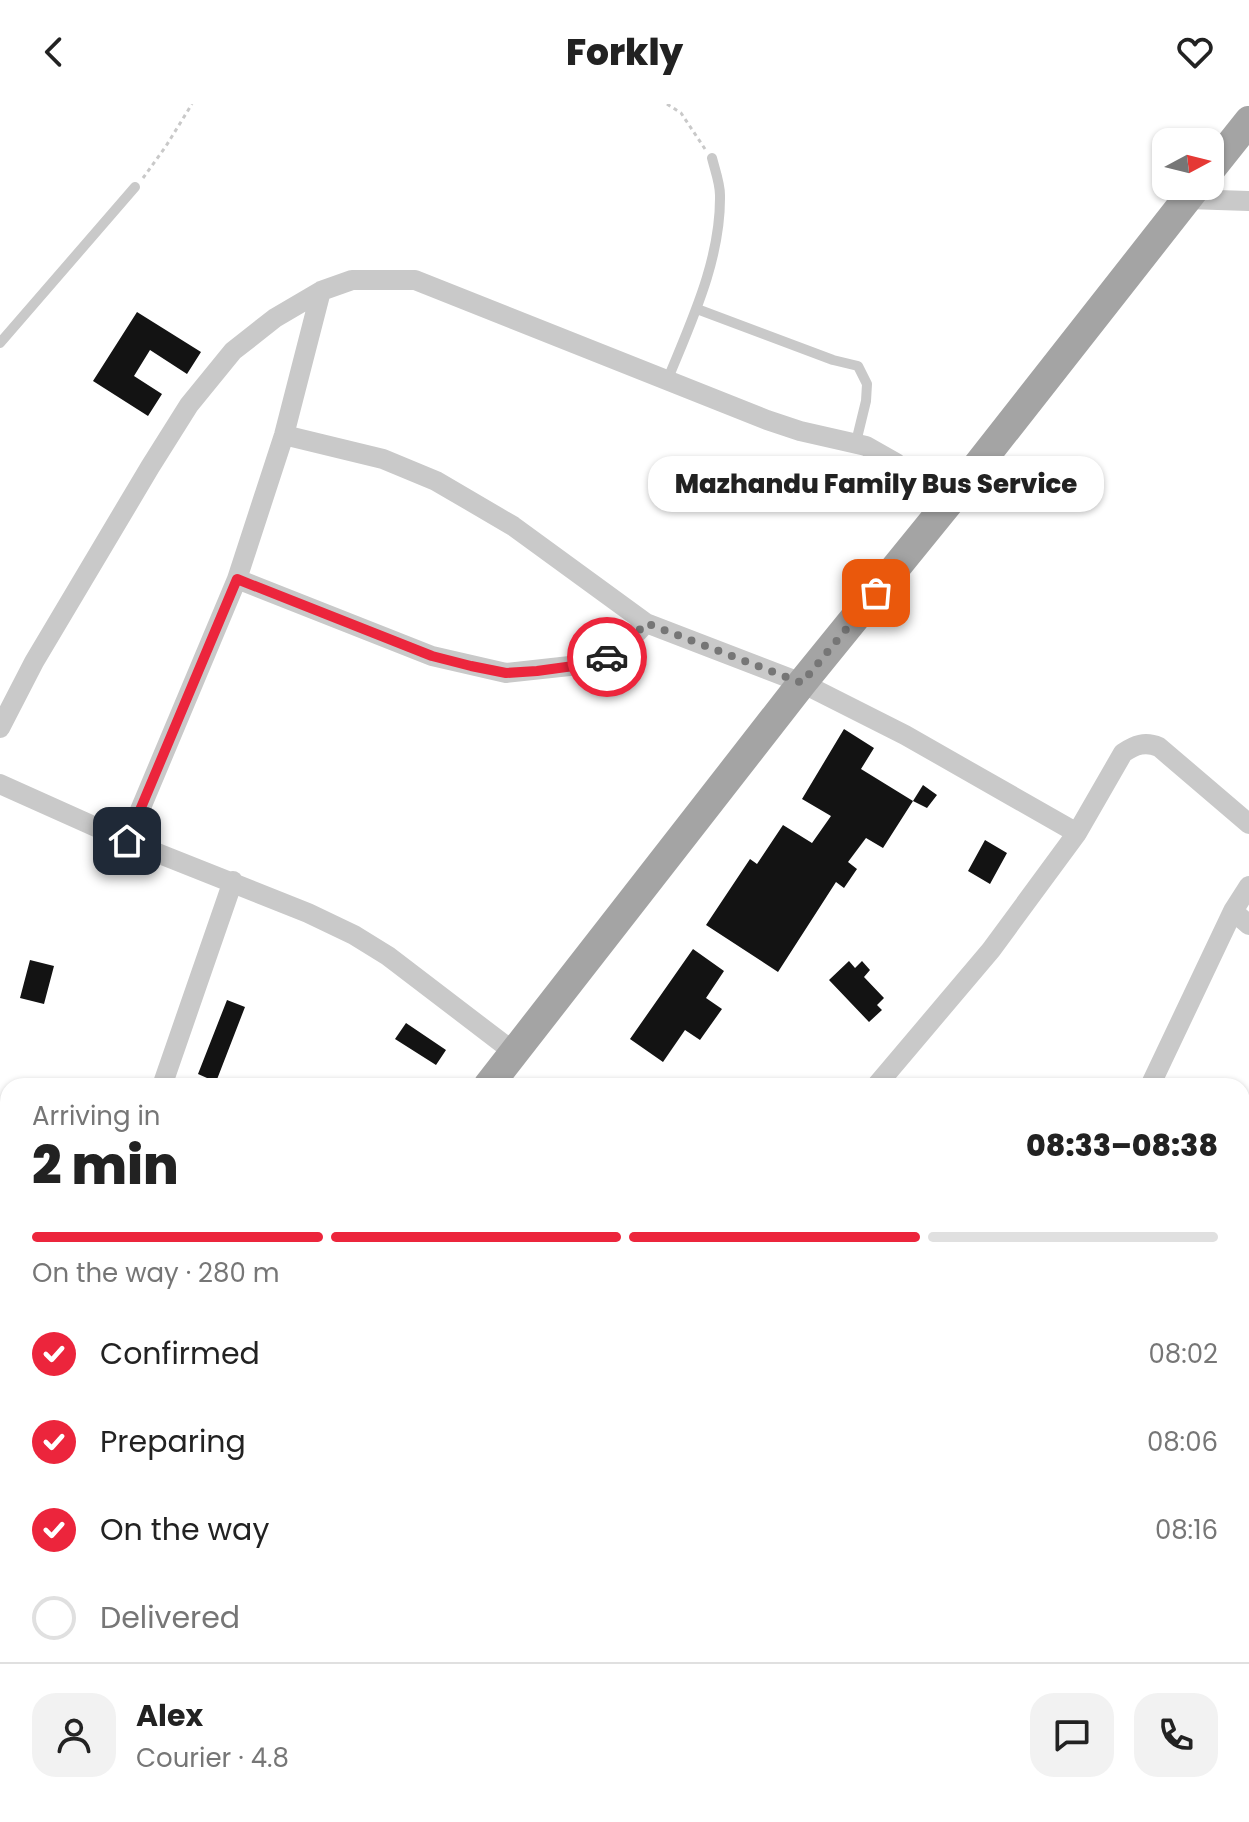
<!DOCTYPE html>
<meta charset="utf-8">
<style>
:root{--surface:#fff;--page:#f2f2f2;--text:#222;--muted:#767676;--line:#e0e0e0;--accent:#ec253c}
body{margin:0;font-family:Poppins,sans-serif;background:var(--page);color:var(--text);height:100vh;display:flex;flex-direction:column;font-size:30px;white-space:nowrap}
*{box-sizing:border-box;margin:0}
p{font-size:26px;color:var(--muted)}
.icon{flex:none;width:44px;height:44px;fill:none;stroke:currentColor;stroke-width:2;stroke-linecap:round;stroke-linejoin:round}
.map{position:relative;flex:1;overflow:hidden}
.panel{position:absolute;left:0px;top:974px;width:1250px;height:744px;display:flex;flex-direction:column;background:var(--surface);border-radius:24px 24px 0 0;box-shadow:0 2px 6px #0004}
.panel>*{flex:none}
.needle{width:52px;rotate:83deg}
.controls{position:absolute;left:1152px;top:24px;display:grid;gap:16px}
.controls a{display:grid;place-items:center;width:72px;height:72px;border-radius:16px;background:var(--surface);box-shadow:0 2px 6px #0004;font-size:40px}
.pin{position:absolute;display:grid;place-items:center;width:68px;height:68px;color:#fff;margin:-34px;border-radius:16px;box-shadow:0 4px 12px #0006}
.courier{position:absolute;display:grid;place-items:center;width:80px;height:80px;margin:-40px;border:6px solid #ec253c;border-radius:50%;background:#fff;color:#222;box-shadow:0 2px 10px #0007}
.bubble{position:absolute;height:56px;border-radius:24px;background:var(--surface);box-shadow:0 2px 6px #0004;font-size:26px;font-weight:800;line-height:56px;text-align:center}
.head em{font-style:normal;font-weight:800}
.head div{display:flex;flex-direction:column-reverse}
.head{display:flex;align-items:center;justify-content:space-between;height:136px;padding:0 32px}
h1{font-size:52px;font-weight:800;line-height:60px}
.bar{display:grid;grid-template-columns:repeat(4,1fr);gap:12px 8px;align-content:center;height:96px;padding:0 32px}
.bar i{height:10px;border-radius:6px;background:var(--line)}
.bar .active{background:var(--accent)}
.bar p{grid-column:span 4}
.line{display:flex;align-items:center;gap:20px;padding:0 32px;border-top:2px solid var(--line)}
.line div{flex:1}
.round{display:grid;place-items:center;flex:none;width:84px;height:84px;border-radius:24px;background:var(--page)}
ol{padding:0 32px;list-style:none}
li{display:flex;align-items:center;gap:24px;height:88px}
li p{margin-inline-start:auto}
li .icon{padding:8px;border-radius:50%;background:var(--accent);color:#fff;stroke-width:4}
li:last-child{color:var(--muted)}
li i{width:44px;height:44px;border:4px solid var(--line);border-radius:50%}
header{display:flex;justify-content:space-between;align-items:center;height:104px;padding:0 32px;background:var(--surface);font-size:36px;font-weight:800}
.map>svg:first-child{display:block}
</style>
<header><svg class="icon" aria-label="back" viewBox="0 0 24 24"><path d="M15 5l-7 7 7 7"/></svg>Forkly<svg class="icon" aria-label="heart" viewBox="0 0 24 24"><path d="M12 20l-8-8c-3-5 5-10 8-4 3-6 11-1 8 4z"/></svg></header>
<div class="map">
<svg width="1249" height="1718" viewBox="0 0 1249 1718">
<rect width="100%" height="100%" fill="#fff"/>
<path fill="#131313" d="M137,208l64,40 -14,22 -37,-24 -16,26 28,18 -14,22 -55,-35z
M844,625l30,19 -13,21 52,32 -30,47 -17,-10 -18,24 9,7 -13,19 -8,-6 -58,90 -72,-47 44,-66 7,5 26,-39 29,18 19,-27 -29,-17z
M923,681l14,10 -10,13 -14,-7z
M985,736l22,13 -17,31 -22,-13z
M693,845l31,22 -18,27 16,11 -22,31 -15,-10 -22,32 -33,-23z
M30,856l24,6 -10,38 -24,-6z
M849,857l6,7 7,-7 8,9 -6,7 20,21 -7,7 5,5 -13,12 -40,-42z
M227,896l18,7 -29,75 -18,-8z
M406,919l40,27 -10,15 -41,-26z"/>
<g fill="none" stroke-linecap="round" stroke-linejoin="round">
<path stroke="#c9c9c9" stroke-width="3" stroke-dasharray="4 4" stroke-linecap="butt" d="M667,0l14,9 24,36
M143,74l23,-32 26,-42
M204,1718l1,-8"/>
<path stroke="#c9c9c9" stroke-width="10" d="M697,205l136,51 25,6 9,18 -1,17 -10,41
M0,239l135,-156
M667,277c24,-59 54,-121 53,-186 0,-12 -5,-25 -8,-37"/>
<path stroke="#c9c9c9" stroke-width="20" d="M1187,95l62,2
M284,331l99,24 53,22 77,45 133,97 156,60 103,52 172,98 46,-80c12,-8 22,-12 36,-6l90,77
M237,475l195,77 74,17 82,-9 36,-18 22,-23
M0,624l34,-66 116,-195 39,-62 44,-54 42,-33 46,-27 31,-11h63l352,140 33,11 66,15 30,17 53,39
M0,680l127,57 181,72 46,22 34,21 127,97
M127,737l110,-262 47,-144 37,-144
M1249,782l-16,25 16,14
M162,982l71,-205
M876,982l115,-136 86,-117
M1150,982l83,-175
M0,1034l8,3
M0,1215l8,1
M1242,1291l7,-6
M0,1408l8,-21
M1242,1571l7,3
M1242,1600l7,-10
M350,1710l1,8
M413,1710l9,8
M535,1710l9,8
M1110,1710l10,8
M808,1718l5,-8
M1156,1718l6,-8"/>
<path stroke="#a4a4a4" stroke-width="30" d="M1210,66l39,-49
M488,982l314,-403 147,-181 248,-316
M0,1591l8,-10"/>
</g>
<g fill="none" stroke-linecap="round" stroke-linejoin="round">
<path stroke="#767676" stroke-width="8" stroke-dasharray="0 14.4" d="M607,553l17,-11 22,-23 156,60 74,-90"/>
<path stroke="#ec253c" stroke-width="10" d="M127,737l110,-262 195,77 39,10 35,7 31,-2 51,-7 19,-7"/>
</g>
</svg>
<div class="controls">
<a><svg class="needle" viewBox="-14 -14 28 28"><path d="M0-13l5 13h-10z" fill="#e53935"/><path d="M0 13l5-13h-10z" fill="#767676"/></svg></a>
</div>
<div class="pin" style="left:876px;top:489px;background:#ea580c"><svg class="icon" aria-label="bag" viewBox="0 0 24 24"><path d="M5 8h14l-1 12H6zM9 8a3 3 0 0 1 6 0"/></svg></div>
<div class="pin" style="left:127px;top:737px;background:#1f2937"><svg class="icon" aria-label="home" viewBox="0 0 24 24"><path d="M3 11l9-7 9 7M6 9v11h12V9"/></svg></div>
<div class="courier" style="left:607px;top:553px"><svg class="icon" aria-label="car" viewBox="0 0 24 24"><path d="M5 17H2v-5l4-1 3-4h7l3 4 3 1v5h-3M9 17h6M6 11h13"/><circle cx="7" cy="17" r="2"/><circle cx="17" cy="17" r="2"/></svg></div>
<div class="bubble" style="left:648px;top:352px;width:456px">Mazhandu Family Bus Service</div>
<section class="panel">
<div class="head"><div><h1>2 min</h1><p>Arriving in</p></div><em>08:33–08:38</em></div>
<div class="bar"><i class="active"></i><i class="active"></i><i class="active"></i><i></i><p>On the way · 280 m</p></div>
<ol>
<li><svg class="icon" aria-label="check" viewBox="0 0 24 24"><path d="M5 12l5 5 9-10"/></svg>Confirmed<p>08:02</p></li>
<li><svg class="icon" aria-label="check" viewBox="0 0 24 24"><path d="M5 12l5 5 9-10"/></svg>Preparing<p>08:06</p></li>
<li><svg class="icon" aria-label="check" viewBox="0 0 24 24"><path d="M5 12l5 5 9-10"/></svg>On the way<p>08:16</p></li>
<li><i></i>Delivered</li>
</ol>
<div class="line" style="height:144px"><a class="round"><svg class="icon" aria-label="person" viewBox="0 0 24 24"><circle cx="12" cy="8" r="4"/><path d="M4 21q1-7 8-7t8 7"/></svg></a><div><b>Alex</b><p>Courier · 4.8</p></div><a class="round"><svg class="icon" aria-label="chat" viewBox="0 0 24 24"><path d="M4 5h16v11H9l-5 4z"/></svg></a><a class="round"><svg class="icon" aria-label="phone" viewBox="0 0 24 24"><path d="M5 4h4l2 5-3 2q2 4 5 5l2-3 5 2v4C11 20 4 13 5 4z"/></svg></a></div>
</section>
</div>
